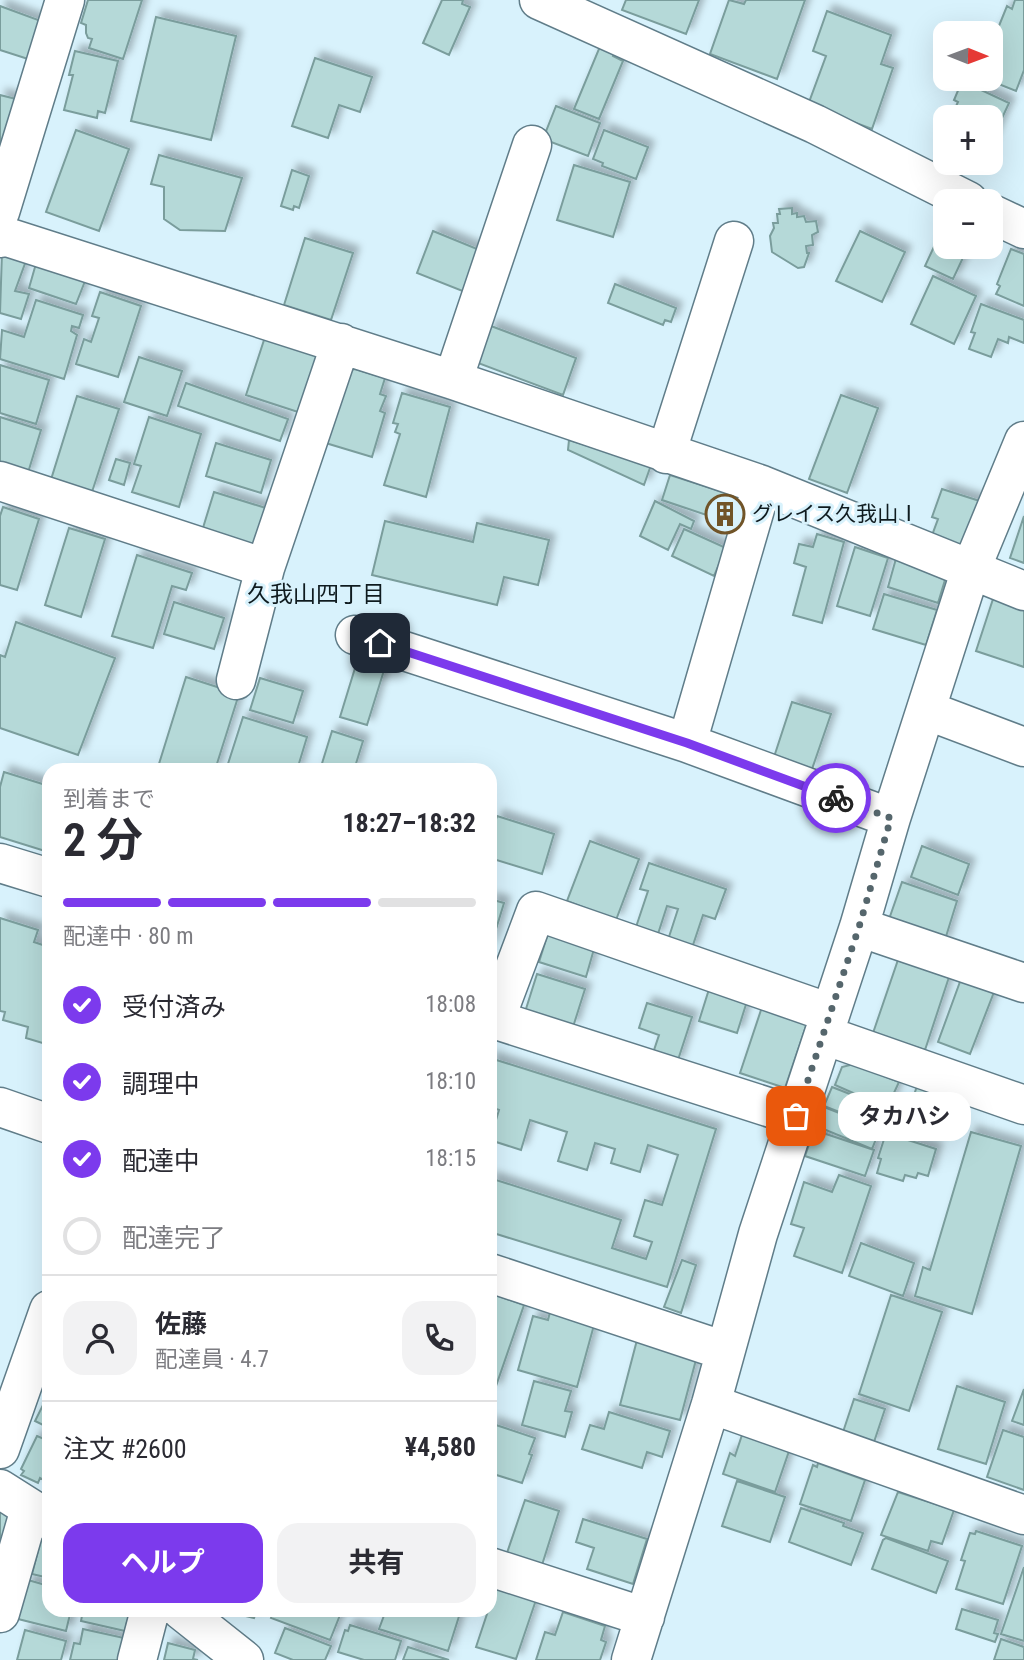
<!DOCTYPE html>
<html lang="ja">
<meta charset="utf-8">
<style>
:root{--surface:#fff;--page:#f2f2f3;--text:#2b2b33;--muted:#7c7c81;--line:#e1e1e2;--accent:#7c3aed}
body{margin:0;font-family:"Roboto Condensed","Noto Sans JP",sans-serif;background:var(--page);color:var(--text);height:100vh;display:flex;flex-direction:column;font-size:26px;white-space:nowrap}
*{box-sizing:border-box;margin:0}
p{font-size:23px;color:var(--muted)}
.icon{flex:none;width:38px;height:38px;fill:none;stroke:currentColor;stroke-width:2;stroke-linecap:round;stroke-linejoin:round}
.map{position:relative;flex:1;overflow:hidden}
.side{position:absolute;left:42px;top:763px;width:455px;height:854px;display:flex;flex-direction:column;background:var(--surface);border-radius:21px;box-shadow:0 7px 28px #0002}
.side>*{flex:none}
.needle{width:46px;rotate:91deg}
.buttons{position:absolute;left:933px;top:21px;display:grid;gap:14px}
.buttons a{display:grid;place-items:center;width:70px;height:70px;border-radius:14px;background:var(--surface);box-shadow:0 7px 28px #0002;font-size:35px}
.pin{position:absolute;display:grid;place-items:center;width:60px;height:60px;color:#fff;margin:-30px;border-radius:14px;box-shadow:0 4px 10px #0006}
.courier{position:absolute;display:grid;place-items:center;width:70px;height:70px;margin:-35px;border:5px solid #7c3aed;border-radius:50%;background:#fff;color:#222;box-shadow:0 2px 9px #0007}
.bubble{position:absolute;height:49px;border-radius:21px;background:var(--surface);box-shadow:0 7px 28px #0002;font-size:23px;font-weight:700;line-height:49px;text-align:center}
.head em{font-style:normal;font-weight:700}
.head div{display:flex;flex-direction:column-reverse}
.head{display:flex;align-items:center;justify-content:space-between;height:119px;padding:0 21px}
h1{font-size:46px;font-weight:700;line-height:52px}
.bar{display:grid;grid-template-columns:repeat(4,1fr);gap:10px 7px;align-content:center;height:84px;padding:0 21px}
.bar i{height:9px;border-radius:5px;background:var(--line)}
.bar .on{background:var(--accent)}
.bar p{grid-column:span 4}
.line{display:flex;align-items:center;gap:18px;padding:0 21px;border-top:2px solid var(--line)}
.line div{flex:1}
.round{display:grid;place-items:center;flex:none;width:74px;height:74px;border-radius:21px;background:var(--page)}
ol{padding:0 21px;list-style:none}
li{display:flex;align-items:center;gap:21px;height:77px}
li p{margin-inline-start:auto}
li .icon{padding:7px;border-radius:50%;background:var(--accent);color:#fff;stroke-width:4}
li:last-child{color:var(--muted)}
li i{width:38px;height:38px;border:4px solid var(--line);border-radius:50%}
.primary-button{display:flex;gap:14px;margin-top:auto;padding:14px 21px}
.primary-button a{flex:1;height:80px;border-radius:21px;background:var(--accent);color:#fff;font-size:28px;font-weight:700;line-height:80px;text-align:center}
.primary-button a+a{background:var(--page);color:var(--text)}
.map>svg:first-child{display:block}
</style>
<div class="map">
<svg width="1024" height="1660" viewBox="0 0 1024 1660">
<defs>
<filter id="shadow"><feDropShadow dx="6" dy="-6" stdDeviation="3.5" flood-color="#0004"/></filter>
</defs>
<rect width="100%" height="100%" fill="#d8f2fc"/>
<path fill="#b5d9d8" stroke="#7a9d9c" stroke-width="2" filter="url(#shadow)" d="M88,0h54l-19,59 -34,-11 3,-9 -4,-1 -2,-5v-8l-5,-2z
M442,0h21l-1,4 8,3 -21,48 -26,-12z
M626,0h73l-13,34 -64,-24z
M729,0l15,4 2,-4h59l-28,79 -67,-25z
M1015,0h9v70l-8,21 -30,-12h4v-31l17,-42 5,3z
M0,6l41,15 -13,38 -28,-9z
M827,11l64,24 -10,29 12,4 -21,61 -64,-24 18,-49 -13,-5z
M156,17l80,19 -25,104 -80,-19z
M601,44l14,6 -2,6 10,5 -24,58 -25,-10z
M75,51l43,10 -13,52 -7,-2 -1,7 -33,-8 9,-35h-4z
M315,58l57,19 -12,35 -21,-7 -11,33 -36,-12z
M962,81l47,22 -19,41v-27h-39l7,-15 -4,-2z
M0,95l16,4 -16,49z
M556,106l44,17 -12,33 -45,-17z
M76,130l53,19 -30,82 -53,-19z
M604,130l44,17 -12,32 -34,-13 1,-3 -10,-4z
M945,141v22h21l-6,12 -26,-12z
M159,155l83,23 -17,53 -45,-1 -16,-11v-32l-13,-3z
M574,165l56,17 -17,55 -56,-17z
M292,170l17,6 -10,32 -5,-2 -1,4 -12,-4z
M792,208v6l5,-1v4l7,-1 2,6 10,-1 2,11 -6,3 1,10 -7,1 1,7h2l-5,14 -6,1 -26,-16 -2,-16 4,-8 -1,-5h5l-1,-9h3l-1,-5z
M945,223v24h23l-15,32 -28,-13z
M433,231l49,20 -17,41 -48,-19z
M860,231l45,21 -23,50 -46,-21z
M305,238l48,15 -22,67 -47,-15z
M1011,249l13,5v52l-28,-12 4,-8 -3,-2z
M2,252l25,6 -12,33 14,3 -8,25 -21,-6z
M37,260l50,16 -11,28 -47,-16z
M933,276l43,20 -22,48 -43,-20z
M615,284l61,24 -5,14 -6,-2 -2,5 -55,-22z
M100,292l41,14 -23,71 -42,-13 8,-25 7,3 8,-24 -7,-2z
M36,300l47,15 -4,13 -7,-2 -1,5 6,4 -13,44 -64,-20 2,-29 22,7z
M981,304l43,16v23l-15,-6 -1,6 -10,-4 -7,18 -22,-8 6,-16 -4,-1z
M491,326l85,32 -13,37 -85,-32z
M265,337l55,19 -19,57 -55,-18z
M139,357l43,14 -15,45 -43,-14z
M0,365l49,15 -13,44 -36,-11z
M355,369l30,9 -5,16 6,2 -6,15 5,2 -13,44 -53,-16 22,-69z
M186,383l102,36 -8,22 -102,-35z
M402,393l48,14 -24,90 -42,-12 16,-51 -5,-2 3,-8 -5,-1z
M841,395l37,13 -31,85 -38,-14z
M77,396l42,13 -27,83 -43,-6z
M0,417l41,13 -14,46 -27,-9z
M149,417l52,17 -22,73 -47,-15 9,-26 -7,-2z
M569,440l82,25 -7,20 -76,-35z
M216,443l55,17 -10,33 -55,-17z
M116,459l14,4 -6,22 -15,-5z
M670,475l81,26 -9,26 -80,-27z
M942,489l44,14 -17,49 -38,-14 7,-19 -6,-2z
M214,492l55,17 -12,39 -55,-17z
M655,501l39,20 -3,8 -11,-5 -12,26 -28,-14z
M3,507l36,12 -22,71 -17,-5v-69z
M1024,516v47l-14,-5z
M385,521l88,21 4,-19 72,17 -11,45 -34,-8 -7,28 -125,-30z
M69,528l36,11 -24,78 -36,-12z
M684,529l42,19 -12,28 -42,-20z
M817,534l27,8 -22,81 -29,-8 13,-48 -12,-4 5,-19 14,3z
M855,547l33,11 -18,58 -33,-10z
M137,555l55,18 -6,17 -14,-4 -19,62 -41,-12z
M897,555l51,15 -10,33 -50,-16z
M884,594l53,16 -11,35 -53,-16z
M993,599l31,10v58l-48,-16z
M174,602l50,16 -10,31 -50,-15z
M16,622l99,36 -37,97 -78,-27v-73l5,2z
M363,642l27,9 -23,74 -27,-8z
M186,677l53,17 -24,76h-46l-11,-3z
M260,678l43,13 -10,32 -43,-13z
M792,702l39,12 -19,55 -38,-12z
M243,717l64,20 -10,33h-71z
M332,731l31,10 -9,29h-34z
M4,772l45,14v53l-4,12 -45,-14v-50z
M497,816l57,18 -12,40 -52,-16v-19z
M590,841l49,18 -23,61 -49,-19z
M922,846l47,18 -11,31 -47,-18z
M649,863l77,26 -11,30 -12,-4 -12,36 -24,-8 11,-34 -11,-3 -10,31 -22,-7 13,-39 -8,-2z
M902,882l55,19 -13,42 -57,-18z
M490,899l14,4 -14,46z
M0,918l38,12 -4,12 15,5v98l-23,-7 2,-11 -25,-7 2,-8 -5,-1z
M550,927l46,15 -10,35 -47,-15z
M900,954l51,17 -26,79 -52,-17z
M537,974l48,15 -12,38 -48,-15z
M961,979l33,13 -24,62 -32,-12z
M710,986l38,12 -11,35 -38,-12z
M647,1003l45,14 -15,46 -25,-7 7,-21 -20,-7z
M762,1007l45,16 -22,65 -45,-15z
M490,1058l226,71 -49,158 -177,-55v-54l131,42 -9,28 34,11 6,-17 -18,-6 11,-36 17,5 16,-50 -30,-10 -8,27 -29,-9 4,-14 -20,-6 -8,27 -29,-9 9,-29 -37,-12 -9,30 -31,-10 9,-30 -9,-3z
M854,1064l45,18 -12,26 -52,-23 7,-18z
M918,1083l30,10 -14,45 -31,-10z
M832,1087l56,22 -8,19 -56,-22z
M824,1107l56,22 -8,20 -56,-23z
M814,1130l60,20 -9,26 -60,-20z
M971,1132l50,14 -49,168 -57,-18 8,-29 7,3z
M886,1133l50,16 -8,27 -10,-3 -2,5 -11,-3 -2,6 -26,-8 4,-14 -3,-1z
M839,1175l32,11 -29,87 -48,-17 10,-28 -13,-4 13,-42 28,10z
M861,1243l53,20 -11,33 -54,-20z
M682,1260l14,5 -15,48 -17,-6z
M490,1293l34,12 -29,84 -5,-2z
M891,1295l51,17 -33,99 -50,-17z
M550,1312l44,13 -17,62 -59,-17 15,-54 15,4z
M637,1340l60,16 -17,64 -60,-15z
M534,1381l37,10 -6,20 7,1 -7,25 -43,-12z
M957,1386l48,16 -19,62 -48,-15z
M1024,1389v36l-12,-4z
M47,1397l2,1v30l-14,-7z
M854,1399l31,10 -12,36 -31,-10z
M609,1412l61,19 -8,26 -15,-5 -5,16 -60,-19 8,-24 14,4z
M490,1423l45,15 -6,16 3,1 -10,28 -32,-10z
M1003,1430l21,7v53l-37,-13z
M742,1435l47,16 -14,41 -52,-18 7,-21 5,3z
M37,1436l12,5v42l-9,-5 -2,5 -17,-8 3,-4 -3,-2z
M818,1463l47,17 -14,41 -51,-17 13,-39 4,2z
M737,1481l48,16 -15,45 -48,-16z
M898,1492l56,18 -12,34 -11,-3 -3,10 -47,-16z
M525,1500l34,11 -17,54 -35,-12z
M801,1508l43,15 -1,3 20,7 -12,32 -62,-23z
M0,1511l10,6 -10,43z
M583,1519l64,20 -14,45 -46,-15 7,-21 -18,-6z
M976,1531l46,15 -19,58 -47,-15 9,-28 -4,-1 9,-27 5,1z
M42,1535l7,4v39l-17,-4z
M886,1538l62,23 -12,32 -64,-24 11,-29z
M1024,1567v74l-23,-7z
M28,1580l21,6v24h22l-5,21 -48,-12z
M497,1584l40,13 -21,62 -40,-12z
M962,1609l36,11 -4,13 4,1 -3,8 -39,-13z
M83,1610h51l-3,13 -4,-1 -2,9 -44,-10z
M257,1610l-3,8 -29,-7v-1z
M274,1610h68l-12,30 -59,-22z
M386,1610h75l-13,41 -69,-22z
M563,1612l42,14 -4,14 5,2 -6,18h-64l9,-28 10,3z
M350,1625l51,16 -6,19h-31l-26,-8 7,-22 3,1z
M285,1628l46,18 -6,14h-32l-18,-7z
M83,1629l41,9 -4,22h-50l4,-17 6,1z
M25,1630l41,11 -5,19h-44z
M1001,1639l23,8v13h-30z
M168,1643l27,7 -2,9 5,1h-34z
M408,1647l41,13h-46z"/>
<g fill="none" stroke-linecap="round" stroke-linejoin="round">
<defs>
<path id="minor" d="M539,0l276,124 153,77
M0,212l65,-212
M990,213l34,16
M0,238l7,-1 446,143 309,105 262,106
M453,380l79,-235
M666,454l68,-213
M0,481l265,87
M762,485l-75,258 204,75
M355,635l332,108
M236,680l29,-112 76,-225
M926,710l98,37
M0,863l49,15
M859,927l165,56
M490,1018l306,98
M495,1020l41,-109 294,102
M824,1035l200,70
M0,1107l49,17
M490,1273l235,78
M711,1404l313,111
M0,1449l49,-139
M0,1489l49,31
M490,1567l155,50
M181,1610l63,50
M0,1613l30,-104
M137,1660l13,-50
M631,1660l80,-256 47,-170 101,-307 32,-109 80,-249 53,-128"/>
</defs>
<use href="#minor" stroke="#607d89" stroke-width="41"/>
<use href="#minor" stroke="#fff" stroke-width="38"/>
</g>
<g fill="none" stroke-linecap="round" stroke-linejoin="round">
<path stroke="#55666c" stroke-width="7" stroke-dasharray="0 12.6" d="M796,1116l63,-189 32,-109 -55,-20"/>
<path stroke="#7c3aed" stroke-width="9" d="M380,643l307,100 149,55"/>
</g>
<defs>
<symbol id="building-ring" viewBox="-11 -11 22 22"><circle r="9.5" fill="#d8f2fc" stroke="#715428" stroke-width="1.5"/><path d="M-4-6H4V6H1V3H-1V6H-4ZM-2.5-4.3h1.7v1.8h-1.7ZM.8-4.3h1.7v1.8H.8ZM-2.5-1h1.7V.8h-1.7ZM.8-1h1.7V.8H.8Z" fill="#715428"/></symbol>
</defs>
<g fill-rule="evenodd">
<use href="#building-ring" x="703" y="492" width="44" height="44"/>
</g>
<g text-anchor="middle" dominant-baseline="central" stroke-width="6" stroke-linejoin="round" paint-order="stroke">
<g font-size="21" fill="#0f1b1f" stroke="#d8f2fc" text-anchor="start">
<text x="752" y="514">グレイス久我山Ⅰ</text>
</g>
<g font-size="23" fill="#0f1b1f" stroke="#d8f2fc">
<text x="316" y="594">久我山四丁目</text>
</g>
</g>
</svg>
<div class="buttons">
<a><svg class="needle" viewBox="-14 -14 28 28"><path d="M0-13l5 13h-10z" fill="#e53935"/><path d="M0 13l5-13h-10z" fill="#7c7c81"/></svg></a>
<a>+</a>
<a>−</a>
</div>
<div class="pin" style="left:796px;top:1116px;background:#ea580c"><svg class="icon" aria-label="bag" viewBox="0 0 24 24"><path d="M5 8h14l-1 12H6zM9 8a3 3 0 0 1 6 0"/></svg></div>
<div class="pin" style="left:380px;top:643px;background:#1f2937"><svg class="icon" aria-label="home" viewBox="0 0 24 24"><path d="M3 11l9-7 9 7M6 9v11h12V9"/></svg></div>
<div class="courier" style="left:836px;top:798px"><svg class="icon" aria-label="bike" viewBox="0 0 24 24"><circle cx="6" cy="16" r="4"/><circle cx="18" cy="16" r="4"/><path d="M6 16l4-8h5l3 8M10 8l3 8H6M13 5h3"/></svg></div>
<div class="bubble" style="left:838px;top:1092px;width:133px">タカハシ</div>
<section class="side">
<div class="head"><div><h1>2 分</h1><p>到着まで</p></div><em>18:27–18:32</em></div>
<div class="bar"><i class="on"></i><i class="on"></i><i class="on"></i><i></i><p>配達中 · 80 m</p></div>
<ol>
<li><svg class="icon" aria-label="check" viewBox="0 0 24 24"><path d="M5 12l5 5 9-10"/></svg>受付済み<p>18:08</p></li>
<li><svg class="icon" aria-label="check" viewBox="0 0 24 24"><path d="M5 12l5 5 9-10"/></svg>調理中<p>18:10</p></li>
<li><svg class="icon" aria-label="check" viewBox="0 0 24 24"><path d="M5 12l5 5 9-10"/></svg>配達中<p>18:15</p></li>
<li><i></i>配達完了</li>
</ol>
<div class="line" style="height:126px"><a class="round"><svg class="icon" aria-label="person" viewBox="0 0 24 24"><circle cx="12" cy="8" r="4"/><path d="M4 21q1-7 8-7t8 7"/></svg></a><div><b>佐藤</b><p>配達員 · 4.7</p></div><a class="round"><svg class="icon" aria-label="phone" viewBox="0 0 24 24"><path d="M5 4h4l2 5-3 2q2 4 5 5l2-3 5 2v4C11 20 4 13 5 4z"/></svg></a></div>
<div class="line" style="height:91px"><div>注文 #2600</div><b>¥4,580</b></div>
<div class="primary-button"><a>ヘルプ</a><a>共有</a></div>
</section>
</div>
